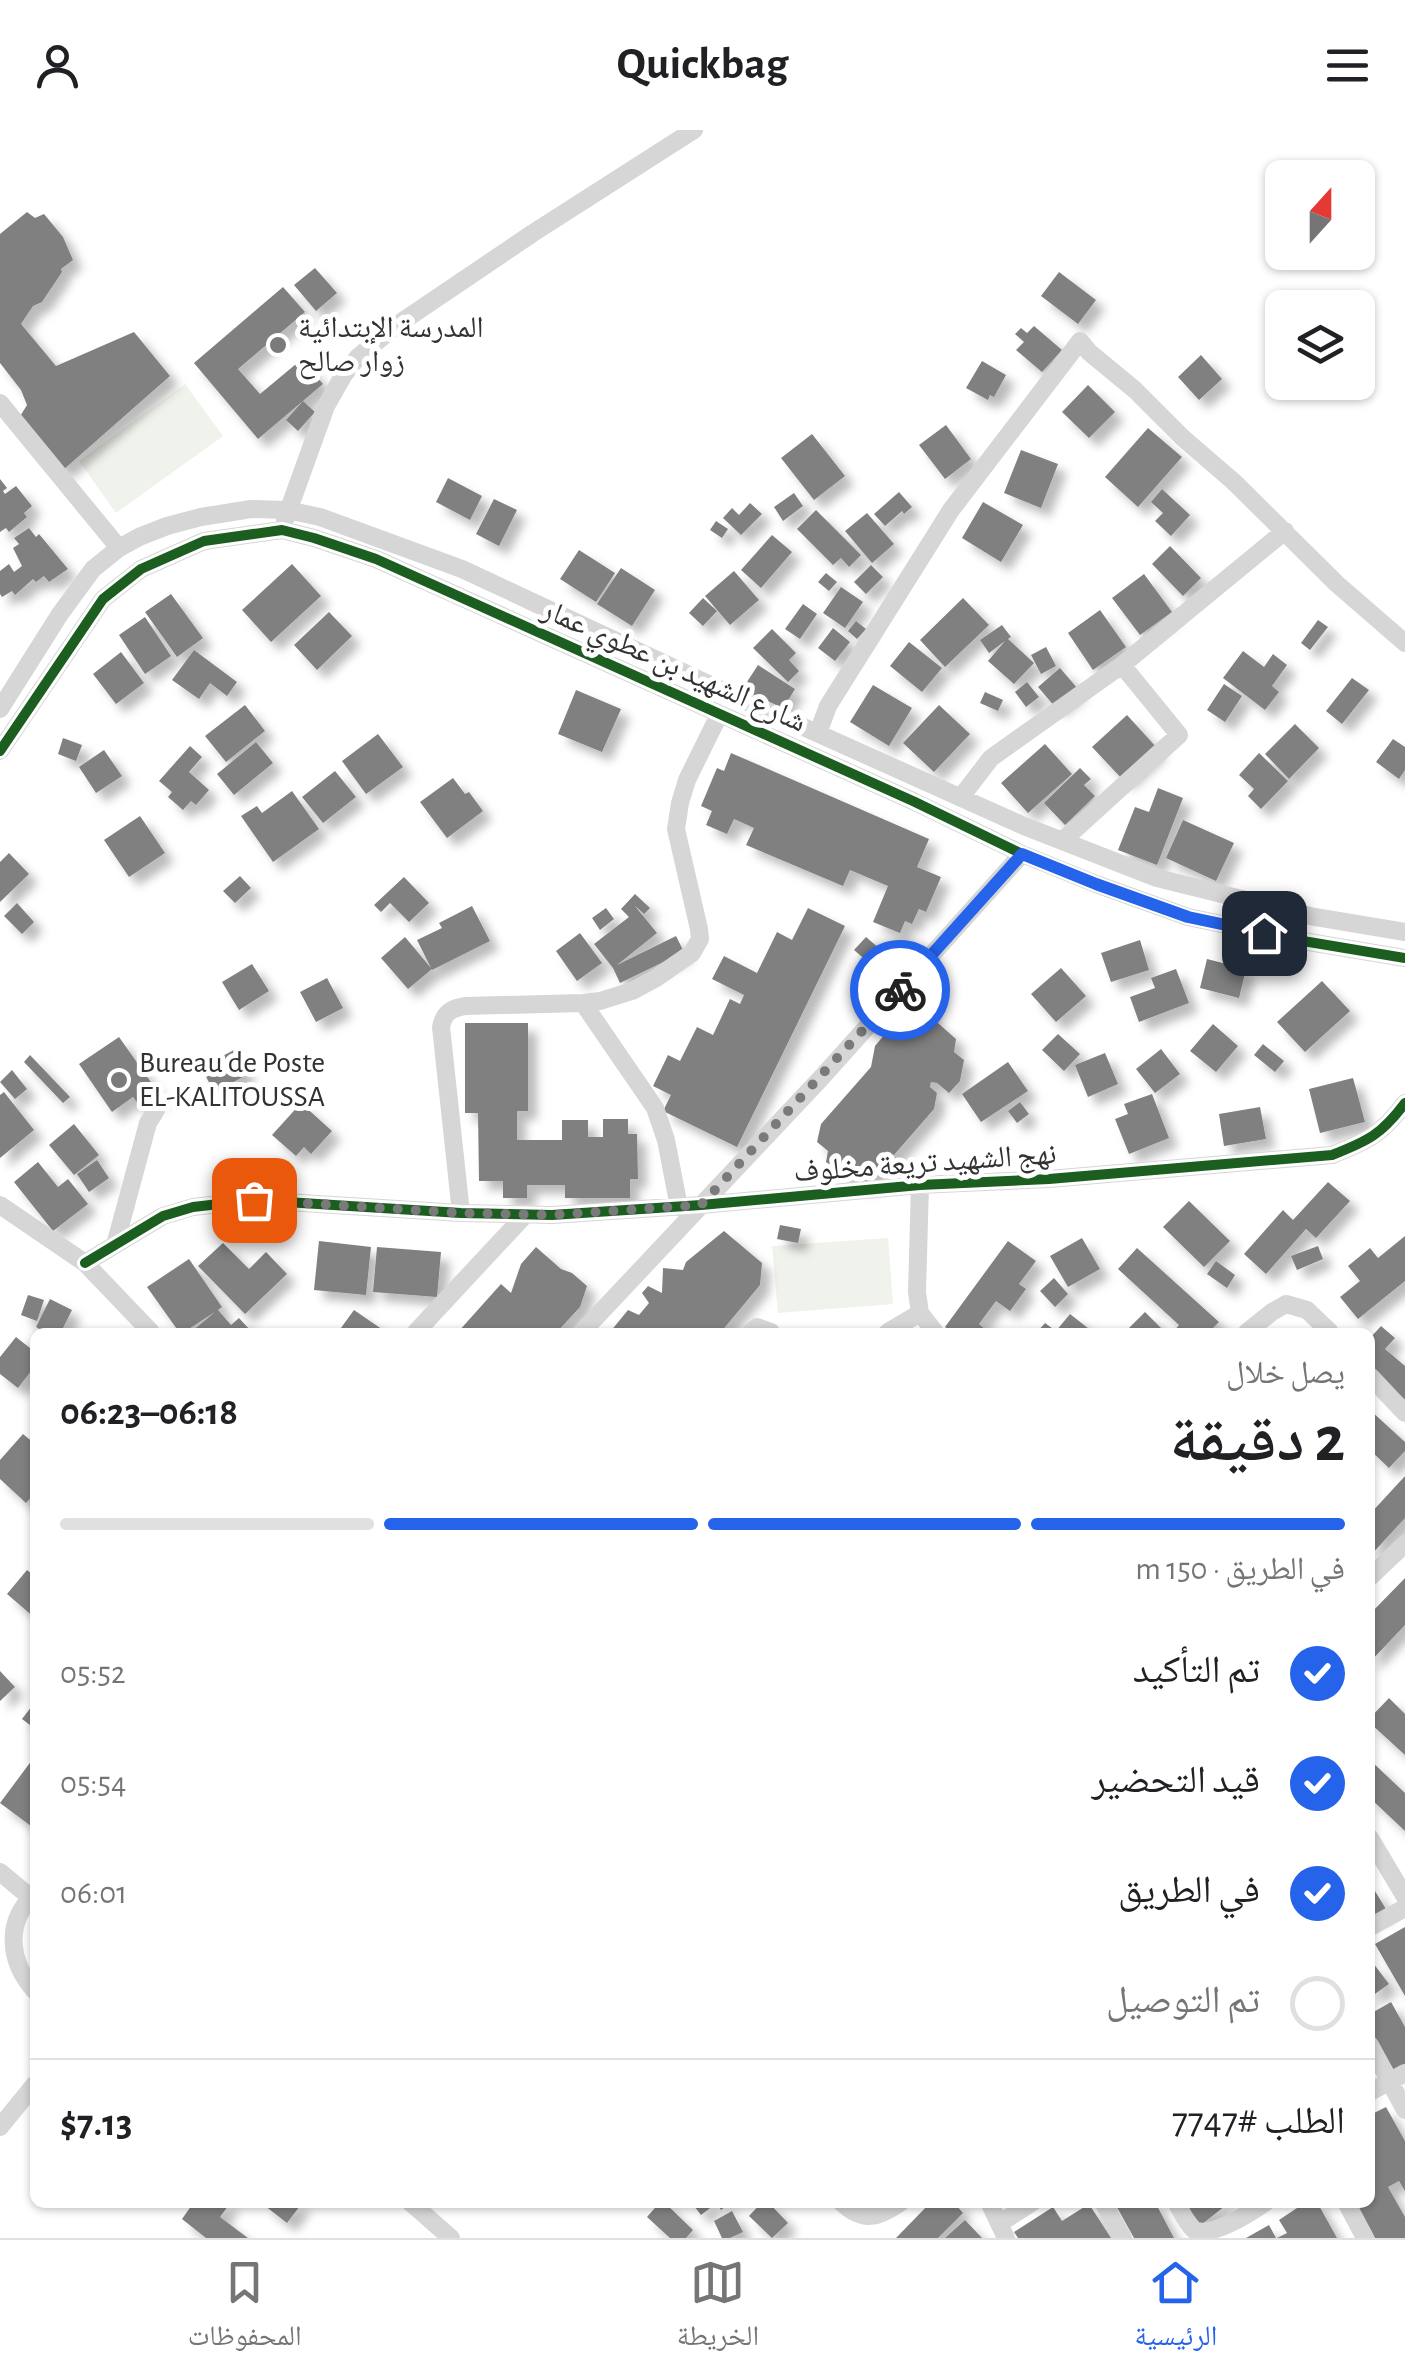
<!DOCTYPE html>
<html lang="ar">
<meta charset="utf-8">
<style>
:root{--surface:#fff;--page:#f6f6f6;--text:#202124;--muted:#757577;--line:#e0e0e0;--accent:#2563eb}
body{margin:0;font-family:"Alegreya Sans","Noto Naskh Arabic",sans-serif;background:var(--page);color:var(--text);direction:rtl;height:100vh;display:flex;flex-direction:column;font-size:38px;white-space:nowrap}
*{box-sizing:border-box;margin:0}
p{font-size:32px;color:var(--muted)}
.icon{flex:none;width:55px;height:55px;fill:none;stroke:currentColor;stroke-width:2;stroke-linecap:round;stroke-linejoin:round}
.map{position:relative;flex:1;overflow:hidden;direction:ltr}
.sheet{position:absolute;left:30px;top:1198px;width:1345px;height:880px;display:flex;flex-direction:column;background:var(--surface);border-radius:15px;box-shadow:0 2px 8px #0004;direction:rtl}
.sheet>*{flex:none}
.needle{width:65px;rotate:21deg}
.fabs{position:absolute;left:1265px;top:30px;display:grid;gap:20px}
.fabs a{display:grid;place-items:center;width:110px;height:110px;border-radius:15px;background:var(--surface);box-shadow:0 2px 8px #0004;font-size:50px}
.pin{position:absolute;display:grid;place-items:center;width:85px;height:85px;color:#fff;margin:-42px;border-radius:20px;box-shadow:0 5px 15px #0006}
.courier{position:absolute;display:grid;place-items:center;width:100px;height:100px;margin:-50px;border:8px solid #2563eb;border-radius:50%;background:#fff;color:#222;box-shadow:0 2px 12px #0007}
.summary em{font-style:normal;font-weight:600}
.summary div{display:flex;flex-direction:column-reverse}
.summary{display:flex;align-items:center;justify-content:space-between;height:170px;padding:0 30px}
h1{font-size:65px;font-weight:600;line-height:75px}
.bar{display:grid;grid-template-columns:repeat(4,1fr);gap:15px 10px;align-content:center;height:120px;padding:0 30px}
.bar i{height:12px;border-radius:8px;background:var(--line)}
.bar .selected{background:var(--accent)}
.bar p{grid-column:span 4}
.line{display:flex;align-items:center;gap:25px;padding:0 30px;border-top:2px solid var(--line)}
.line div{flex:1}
ol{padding:0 30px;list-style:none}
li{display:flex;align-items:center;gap:30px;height:110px}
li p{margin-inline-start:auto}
li .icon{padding:10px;border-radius:50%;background:var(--accent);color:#fff;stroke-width:4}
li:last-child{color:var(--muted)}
li i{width:55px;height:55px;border:5px solid var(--line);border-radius:50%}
header{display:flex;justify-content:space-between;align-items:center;height:130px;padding:0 30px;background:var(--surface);font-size:45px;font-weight:600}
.dock{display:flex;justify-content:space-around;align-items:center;height:140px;border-top:2px solid var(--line);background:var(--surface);font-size:28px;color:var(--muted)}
.dock a{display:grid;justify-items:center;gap:5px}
.dock .selected{color:var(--accent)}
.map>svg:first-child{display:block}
</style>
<header><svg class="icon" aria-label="menu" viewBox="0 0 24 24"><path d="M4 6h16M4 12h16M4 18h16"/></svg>Quickbag<svg class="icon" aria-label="person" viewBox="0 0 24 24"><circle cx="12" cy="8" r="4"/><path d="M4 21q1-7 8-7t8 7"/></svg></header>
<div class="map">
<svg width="1405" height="2108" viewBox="0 0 1405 2108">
<defs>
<filter id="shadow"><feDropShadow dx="9" dy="9" stdDeviation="5" flood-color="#0004"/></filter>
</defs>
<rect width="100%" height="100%" fill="#fff"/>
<path fill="#f0f2ec" d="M185,254l38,52 -107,77 -37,-52z
M888,1108l5,66 -115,9 -6,-67z"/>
<path fill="#808080" filter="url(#shadow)" d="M27,82l8,6 9,-4 19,23 10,23 -12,9 1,3 -20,30 -9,4 -12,18 35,42 78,-34 36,44 -108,95 -43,-53 8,-13 -6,-15 -21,-27v-129z
M315,138l22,25 -21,18 -22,-26z
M1059,142l37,28 -18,24 -37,-28z
M283,157l22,25 -67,57 22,25 42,-35 21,25 -65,55 -64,-76z
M1034,196l28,24 -20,22 -26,-22 8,-8 -9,-8 6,-6 6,5z
M1201,225l21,24 -23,21 -21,-23z
M982,231l24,14 -12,22 -4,-2 -2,5 -22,-12z
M1088,255l27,27 -26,26 -27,-26z
M303,271l12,11 -17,19 -12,-11z
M946,295l25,34 -26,20 -26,-34z
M1148,298l34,29 -44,50 -33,-30z
M812,304l33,42 -31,24 -33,-42z
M1021,320l37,14 -17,44 -37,-15z
M448,348l34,18 -12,24 -34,-18z
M0,349l7,9 -4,3 2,3 11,-8 16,20 -8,7 3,4 -18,15 -3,-4 -6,4z
M1162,359l28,26 -19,21 -16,-15 8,-8 -12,-11z
M899,362l13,15 -8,7 -2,-3 -17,15 -11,-12z
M794,363l9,13 -20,15 -9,-14z
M494,369l23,11 -18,36 -23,-12z
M983,372l40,23 -22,37 -39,-24z
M750,373l12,11 -21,21 -18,-17 9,-10 7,7z
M816,380l45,45 -12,12 -8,-9 -8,7 -36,-36z
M867,383l27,31 -22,19 -27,-32z
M716,391l12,8 -6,9 -12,-8z
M29,398l7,9 3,-3 29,35 -19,13 -5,-6 -8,6 -3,-3 -18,16 -3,-4 -10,6 -2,-3v-23l9,-7 5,8 8,-6 -9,-18 6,-4 -5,-6z
M772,405l20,17 -31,36 -20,-18z
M1170,416l31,32 -18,18 -31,-32z
M579,420l36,23 -19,29 -36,-23z
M292,434l29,32 -50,46 -29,-32z
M871,435l12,12 -17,17 -12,-12z
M621,438l34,22 -23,36 -35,-22z
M734,441l25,29 -29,25 -25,-29z
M826,443l11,9 -8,9 -11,-9z
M1144,444l28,38 -32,23 -28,-37z
M841,457l22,15 -18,26 -22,-15z
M171,464l32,44 -26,19 -32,-45z
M703,468l14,13 -14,15 -14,-13z
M963,468l26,27 -44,42 -25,-27z
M803,474l14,10 -17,25 -15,-10z
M1100,480l26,37 -33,23 -25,-37z
M329,482l23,24 -35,34 -23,-25z
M145,487l26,39 -26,18 -26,-39z
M1318,490l10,7 -18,23 -9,-7z
M856,491l10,8 -9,10 -9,-8z
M1002,495l9,12 -3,2 26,24 -20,21 -26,-23 17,-20 -16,12 -9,-13z
M833,498l17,14 -15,19 -17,-13z
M772,499l24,24 -7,7 10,11 -11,11 -35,-34z
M909,512l33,26 -20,24 -32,-26z
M1046,517l10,19 -15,8 -10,-19z
M194,520l43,32 -10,14 -17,-13 -11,16 -27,-19z
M1243,521l21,16 9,-13 14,11 -15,21 7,6 -14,18 -42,-32z
M121,522l23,31 -28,21 -23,-30z
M758,535l37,24 -14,23 -38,-24z
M1060,538l18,21 -22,19 -18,-21z
M1352,548l17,12 -27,34 -16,-13z
M1027,552l12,15 -13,10 -11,-15z
M1224,554l18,12 -17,26 -18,-12z
M873,555l39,23 -23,38 -39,-24z
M576,560l45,19 -19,43 -44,-18z
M985,562l18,8 -5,11 -18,-8z
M245,575l20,26 -39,31 -21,-26z
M939,575l31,29 -36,38 -31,-29z
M1127,585l31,34 -34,32 -32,-34z
M1295,594l24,24 -30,31 -24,-25z
M378,604l25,33 -37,27 -24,-33z
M63,608l19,7 -6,16 -18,-7z
M1393,609l12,8v23l-6,9 -23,-17z
M256,612l17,21 -39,32 -17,-21z
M1045,614l27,30 -44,39 -27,-30z
M190,616l12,11 -13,15 20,18 -13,15 -5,-4 -8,9 -15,-13 4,-5 -13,-11z
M104,620l18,26 -26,17 -17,-26z
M731,623l198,86 -12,28 24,10 -15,35 -7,-3 -7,15 -7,-3 -5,12 -27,-11 15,-36 -38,-16 -7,16 -97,-41 8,-17 -20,-9 -7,15 -21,-9 6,-14 -11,-5 16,-38 7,3z
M1259,623l29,28 -27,28 -13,-13 6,-7 -15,-14z
M1080,638l11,11 -7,6 11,11 -30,29 -21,-22z
M335,641l21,26 -33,26 -21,-26z
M453,648l12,16 4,-2 14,19 -36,27 -27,-36z
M1158,658l25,10 -26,67 -39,-15 17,-43 14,5z
M292,661l27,38 -46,33 -32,-46 16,-10 5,7z
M140,686l25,37 -36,24 -25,-37z
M1183,690l51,23 -18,38 -50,-23z
M9,723l20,21 -29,28v-40z
M240,746l11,12 -16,15 -12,-12z
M404,747l25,26 -20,19 -19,-19 -9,9 -7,-7z
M635,764l15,14 -6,6 -9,-8 22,27 -40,32 59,-29 8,16 -64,31 -7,-15 -19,-24 35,-27 -8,-8z
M17,773l17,19 -12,12 -18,-18z
M472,776l18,35 -58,29v-1l-24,20 -27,-31 24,-21 26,31 -14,-28 25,-12 -3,-5z
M606,778l8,11 -14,11 -8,-12z
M808,778l37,18 -108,221 -74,-36 8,-16 -18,-9 15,-31 12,6 17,-34 16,8 17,-36 10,5 4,-9 -32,-16 12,-23 33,17 20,-41 15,8z
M580,803l22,30 -25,18 -21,-30z
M866,807l14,12 -12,13 -14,-12z
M1140,810l9,30 -38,12 -10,-29z
M1207,829l39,10 -7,29 -39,-10z
M252,834l17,27 -30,19 -17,-28z
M1061,838l25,28 -30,26 -25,-28z
M1176,839l13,34 -50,19 -9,-25 25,-9 -4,-10z
M327,848l16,30 -27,14 -16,-30z
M1322,851l28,30 -45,41 -28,-30z
M922,879l34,30 -2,13 10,8 -4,21 -11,12 -12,-10 -6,-1 -1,5 7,6 -3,16 -68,78 -9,-7 -13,-3 -18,-15 2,-11 -11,-9 4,-18 50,-57 4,-21 25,-30 13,3z
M465,893h63v88h-11v29h45v-20h26v17h15v-18h25v15h9l1,45h-8v19h-65v-13h-38v13h-24v-17h-24l-1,-68h-13z
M1213,894l25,22 -22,26 -26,-21z
M1058,904l22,20 -16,17 -22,-21z
M119,907l41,58 -19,13 -8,-11 -21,15 -33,-48z
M1263,914l21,17 -9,11 -21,-17z
M1161,919l19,25 -25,19 -19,-24z
M234,920l13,25 -33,17 -13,-25z
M1105,923l13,31 -30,13 -13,-32z
M30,925l40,42 -7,6 -39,-41z
M1008,932l20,29 -47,31 -19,-28z
M12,940l15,19 -12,10 -15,-17z
M1353,948l12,44 -45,11 -11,-44z
M4,962l30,38 -34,28v-63z
M1152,964l17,44 -40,16 -14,-35 13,-5 -4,-10z
M1020,972l9,12 -12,9 -9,-12z
M301,973l31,28 -21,23 -7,-7 -8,9 -24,-21z
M1260,977l6,32 -42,7 -5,-32z
M74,994l25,31 -25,20 -25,-30z
M97,1030l12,18 -20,14 -12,-18z
M38,1032l20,25 10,-8 20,25 -35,27 -39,-49z
M1328,1052l22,19 -34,37 -10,-9 -40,45 -22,-20 39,-44 10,10z
M1189,1071l41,40 -26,26 -41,-40z
M780,1095l21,4 -3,14 -21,-4z
M724,1101l38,32 -2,22 -39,47h-111l18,-22 11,5 10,-12 -7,-10 6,-7 14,7 1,-25 20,2 3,-8z
M1405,1106v45l-47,38 -18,-22 20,-16 -12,-15 22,-18 8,10z
M1082,1108l18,31 -32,18 -18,-31z
M319,1111l52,6 -5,48 -52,-5z
M1008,1111l28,20 -17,23 7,5 -16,22 -14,-10 -17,23 7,6 -2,2h-32l-7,-5z
M223,1113l26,26 17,-17 21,22 -42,40 -47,-48z
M1318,1116l5,13 -26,11 -6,-14z
M377,1117l64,5 -4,45 -64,-5z
M536,1117l25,22 11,4 15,13 -7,21 -23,25h-99l43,-48 10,9 10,-29z
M1137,1118l82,74 -10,10h-36l6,-7 -61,-56z
M189,1129l33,48 -4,3 13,15 8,-7 13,14h-61l24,-20 -31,20h-5l-32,-45z
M1216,1131l19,14 -8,13 -20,-14z
M1054,1148l14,16 -13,13 -15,-16z
M28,1165l16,5 -7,21 -16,-6z
M50,1169l22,11 -11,22h-16l-9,-5z
M354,1180l32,22h-48z
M1145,1182l18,18 -2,2h-36z
M1070,1184l23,18h-56l8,-9 11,8z
M1381,1196l14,12 -10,11 20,17v34l-35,-31v-31z
M16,1207l19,15v14l-17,22 -18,-14v-17z
M1370,1280l35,32v9l-16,17 -19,-18z
M23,1304l12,10v49l-9,10 -26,-24v-19z
M1405,1346v42l-35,38v-42z
M27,1440l8,6v42l-28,-24z
M1405,1448v47l-35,37v-48z
M0,1541l15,16 -15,14z
M1389,1568l16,16v41l-35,-32v-5z
M35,1572v27l-13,-10z
M35,1626v73l-35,-26z
M1370,1630l35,33v38l-35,-33z
M1370,1753l16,26 -16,9z
M1405,1797v69l-30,-52z
M1370,1829l19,25 -17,12 -2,-3z
M1391,1872l14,25v42l-9,5 -26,-45v-15z
M1386,1977l19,34v50l-6,-10 -11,6 17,30v21h-30l-20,-36h15v-87z
M194,2072h37l-11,15 28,21h-42l-24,-19z
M260,2072h43l-16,21z
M660,2072h4l29,28 -7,8h-16l-23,-21z
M691,2072h40l-10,8 -4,-7 -16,12z
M762,2072h6l20,21 -16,15 -23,-22z
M931,2072h30l-4,4 6,7 -25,25h-42z
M1114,2072h41l19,36h-40z
M1183,2072h47l-29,23z
M1306,2072h11l20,36h-60l10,-5 -8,-13z
M1089,2074l22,34h-93l-4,-6 39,-25 9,14z
M732,2081l11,21 -13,6h-8l-8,-17z
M965,2090l17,18h-37z
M1269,2095l7,13h-30z"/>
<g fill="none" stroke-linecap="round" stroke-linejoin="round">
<path stroke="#d6d6d6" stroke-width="18" d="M0,273l119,145
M285,390l41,-114 17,-30 15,-19 39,-32 136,-92 161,-103
M0,579l60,-95 33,-45 26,-21 20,-11 28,-11 34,-9 50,-8 36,1 33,7 142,52 259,121 303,136 133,52 153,38 95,16
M818,603l10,-27 123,-196 129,-169 9,11 46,38 48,48 51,44 103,102 68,59
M0,621l103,-152 38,-30 63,-28 78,-11 32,8 62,21 539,243 107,52 74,30 92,33 115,24 102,17
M961,667l30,-39 131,-93 163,-134
M1062,711l117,-106 -57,-70
M583,873l72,105 11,32 13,67
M920,1055l-3,107 3,21 15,19
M0,1075l85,58 66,69
M461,1083l-20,-186c3,-15 11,-19 25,-21l117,-3 17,-2 32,-10 24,-13 36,-25 8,-14 -1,-10 -23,-100 4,-26 7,-23 32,-65
M115,1115l33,-122 8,-13
M85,1133l78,-47 30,-9 61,-7 207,13 91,2 149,-10 219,-20 129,-6 283,-24c36,-14 50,-21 73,-52
M416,1202l109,-117
M582,1202l240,-255 200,-223
M751,1202l6,-5 14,5
M888,1202l32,-19
M1247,1202l25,-20 14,-8 21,6 23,22
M1370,1246l35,37
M1370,1447l35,-33
M1370,1708l35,59
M0,1742l30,25
M35,1764c-31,28 -26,68 0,97
M1370,1797l35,-19
M1370,1915l35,65
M1370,1962l35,-19
M0,1997l35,-43
M410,2072l41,36
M841,2072c22,21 37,16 60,0
M989,2072l17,36
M1103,2072l20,36
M1176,2072c5,9 10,21 18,28 18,8 56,-17 72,-28
M1346,2072l19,36
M1000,2093l33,-21"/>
<defs>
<path id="cycleway" d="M0,621l103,-152 38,-30 63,-28 78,-11 32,8 62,21 539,243 107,52 74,30 92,33 115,24 102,17
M85,1133l78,-47 30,-9 61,-7 207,13 91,2 149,-10 219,-20 129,-6 283,-24c36,-14 50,-21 73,-52"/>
</defs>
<use href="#cycleway" stroke="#fff" stroke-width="16"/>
<use href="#cycleway" stroke="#1b5e20" stroke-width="10"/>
</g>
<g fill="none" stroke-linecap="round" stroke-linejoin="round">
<path stroke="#7a7a7a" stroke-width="10" stroke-dasharray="0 18" d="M254,1070l207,13 91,2 149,-10 199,-215"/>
<path stroke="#2563eb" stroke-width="12" d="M900,860l122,-136 74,30 92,33 76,16"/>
</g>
<g fill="#7a7a7a" stroke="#fff" stroke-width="4">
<circle cx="278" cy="215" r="10"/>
<circle cx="119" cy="950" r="10"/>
</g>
<g text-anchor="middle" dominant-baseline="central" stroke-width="10" stroke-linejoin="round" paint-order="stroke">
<g font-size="30" fill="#323232" stroke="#fff" text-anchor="start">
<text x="298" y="198">المدرسة الإبتدائية<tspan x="298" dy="34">زوار صالح</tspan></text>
<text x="139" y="933">Bureau de Poste<tspan x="139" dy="34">EL-KALITOUSSA</tspan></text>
</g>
<g font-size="30" fill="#323232" stroke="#fff">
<text transform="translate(674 536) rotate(24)">شارع الشهيد بن عطوي عمار</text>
<text transform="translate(925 1033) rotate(-4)">نهج الشهيد تريعة مخلوف</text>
</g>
</g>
</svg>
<div class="fabs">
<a><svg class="needle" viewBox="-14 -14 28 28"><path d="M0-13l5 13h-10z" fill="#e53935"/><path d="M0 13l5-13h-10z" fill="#757577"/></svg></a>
<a><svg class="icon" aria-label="layers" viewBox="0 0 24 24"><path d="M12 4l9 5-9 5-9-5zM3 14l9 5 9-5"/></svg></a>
</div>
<div class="pin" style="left:254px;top:1070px;background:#ea580c"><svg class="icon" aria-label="bag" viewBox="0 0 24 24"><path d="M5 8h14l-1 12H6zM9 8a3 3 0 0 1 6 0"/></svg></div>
<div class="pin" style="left:1264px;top:803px;background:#1f2937"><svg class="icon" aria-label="home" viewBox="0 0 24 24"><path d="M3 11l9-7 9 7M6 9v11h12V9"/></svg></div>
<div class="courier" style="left:900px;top:860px"><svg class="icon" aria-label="bike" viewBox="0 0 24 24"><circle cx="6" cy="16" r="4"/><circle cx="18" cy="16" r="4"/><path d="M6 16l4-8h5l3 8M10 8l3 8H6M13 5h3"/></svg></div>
<section class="sheet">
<div class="summary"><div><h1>2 دقيقة</h1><p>يصل خلال</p></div><em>06:18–06:23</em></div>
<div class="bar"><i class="selected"></i><i class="selected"></i><i class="selected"></i><i></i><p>في الطريق · 150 m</p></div>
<ol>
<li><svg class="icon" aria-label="check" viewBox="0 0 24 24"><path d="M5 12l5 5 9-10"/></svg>تم التأكيد<p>05:52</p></li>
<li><svg class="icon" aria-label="check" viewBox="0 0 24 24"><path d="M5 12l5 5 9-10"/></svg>قيد التحضير<p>05:54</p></li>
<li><svg class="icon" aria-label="check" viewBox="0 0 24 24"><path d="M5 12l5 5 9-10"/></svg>في الطريق<p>06:01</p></li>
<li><i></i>تم التوصيل</li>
</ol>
<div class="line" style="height:130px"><div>الطلب #7747</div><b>$7.13</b></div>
</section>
</div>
<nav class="dock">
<a class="selected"><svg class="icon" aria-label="home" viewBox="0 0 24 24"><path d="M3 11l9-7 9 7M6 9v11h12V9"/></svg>الرئيسية</a>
<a><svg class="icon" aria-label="map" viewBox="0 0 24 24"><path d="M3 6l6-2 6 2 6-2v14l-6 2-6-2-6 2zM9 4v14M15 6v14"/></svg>الخريطة</a>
<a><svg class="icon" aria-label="saved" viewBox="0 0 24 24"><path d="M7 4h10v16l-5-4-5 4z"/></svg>المحفوظات</a>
</nav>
